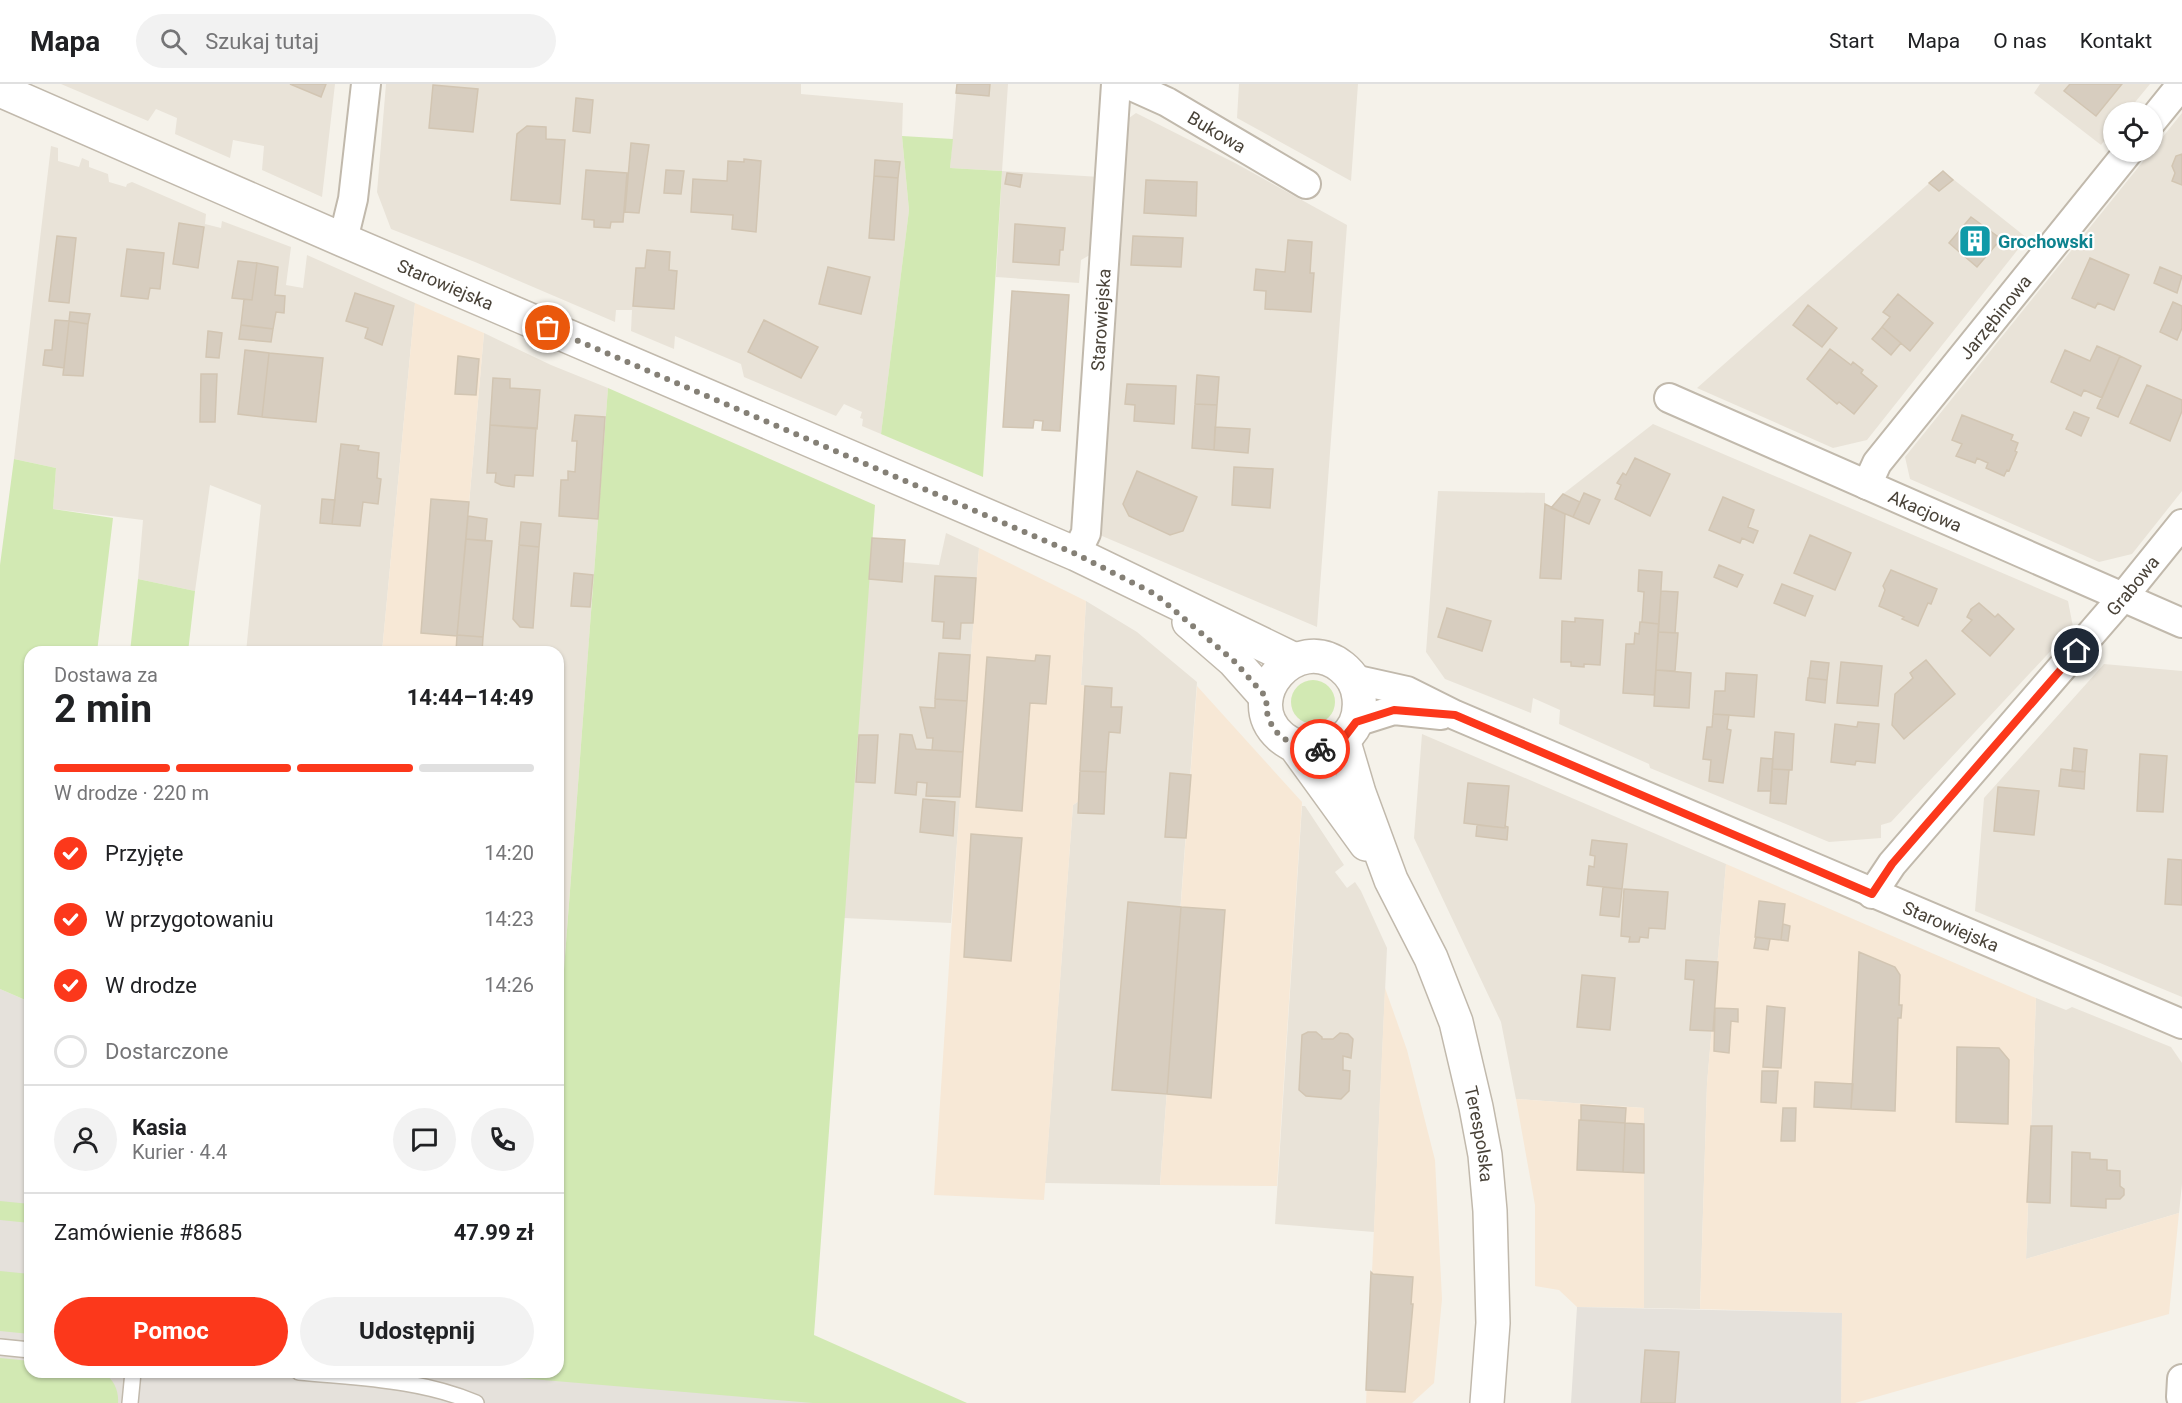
<!DOCTYPE html>
<html lang="pl">
<meta charset="utf-8">
<style>
:root{--surface:#fff;--page:#f2f2f2;--text:#202124;--muted:#757577;--line:#e0e0e0;--accent:#fc381b}
body{margin:0;font-family:Roboto,sans-serif;background:var(--page);color:var(--text);height:100vh;display:flex;flex-direction:column;font-size:22px;white-space:nowrap}
*{box-sizing:border-box;margin:0}
p{font-size:20px;color:var(--muted)}
.icon{flex:none;width:33px;height:33px;fill:none;stroke:currentColor;stroke-width:2;stroke-linecap:round;stroke-linejoin:round}
.map{position:relative;flex:1;overflow:hidden}
.panel{position:absolute;left:24px;top:562px;width:540px;height:732px;display:flex;flex-direction:column;background:var(--surface);border-radius:18px;box-shadow:0 2px 4px #0004}
.panel>*{flex:none}
.controls{position:absolute;left:2103px;top:18px;display:grid;gap:12px}
.controls a{display:grid;place-items:center;width:60px;height:60px;border-radius:50%;background:var(--surface);box-shadow:0 2px 4px #0004;font-size:30px}
.pin{position:absolute;display:grid;place-items:center;width:51px;height:51px;color:#fff;margin:-26px;border:3px solid #fff;border-radius:50%;box-shadow:0 2px 6px #0007}
.courier{position:absolute;display:grid;place-items:center;width:60px;height:60px;margin:-30px;border:4px solid #fc381b;border-radius:50%;background:#fff;color:#222;box-shadow:0 2px 8px #0007}
.head em{font-style:normal;font-weight:700}
.head div{display:flex;flex-direction:column-reverse}
.head{display:flex;align-items:center;justify-content:space-between;height:102px;padding:0 30px}
h1{font-size:39px;font-weight:700;line-height:45px}
.bar{display:grid;grid-template-columns:repeat(4,1fr);gap:9px 6px;align-content:center;height:72px;padding:0 30px}
.bar i{height:8px;border-radius:4px;background:var(--line)}
.bar .on{background:var(--accent)}
.bar p{grid-column:span 4}
.line{display:flex;align-items:center;gap:15px;padding:0 30px;border-top:2px solid var(--line)}
.line div{flex:1}
.round{display:grid;place-items:center;flex:none;width:63px;height:63px;border-radius:32px;background:var(--page)}
ol{padding:0 30px;list-style:none}
li{display:flex;align-items:center;gap:18px;height:66px}
li p{margin-inline-start:auto}
li .icon{padding:6px;border-radius:50%;background:var(--accent);color:#fff;stroke-width:4}
li:last-child{color:var(--muted)}
li i{width:33px;height:33px;border:3px solid var(--line);border-radius:50%}
.cta{display:flex;gap:12px;margin-top:auto;padding:12px 30px}
.cta a{flex:1;height:69px;border-radius:36px;background:var(--accent);color:#fff;font-size:24px;font-weight:700;line-height:69px;text-align:center}
.cta a+a{background:var(--page);color:var(--text)}
header{display:flex;align-items:center;gap:36px;box-sizing:border-box;height:84px;padding:0 30px;background:var(--surface);border-bottom:2px solid var(--line)}
header strong{font-size:28px}
nav{display:flex;gap:33px;margin-inline-start:auto;font-size:21px}
.search{width:420px;height:54px;background:var(--page);display:flex;align-items:center;gap:15px;box-sizing:border-box;padding:0 21px;border-radius:33px;color:var(--muted);font-size:22px}
.map>svg:first-child{display:block}
</style>
<header>
<strong>Mapa</strong>
<div class="search"><svg class="icon" aria-label="search" viewBox="0 0 24 24"><circle cx="10" cy="10" r="6"/><path d="M15 15l6 6"/></svg>Szukaj tutaj</div>
<nav><a>Start</a><a>Mapa</a><a>O nas</a><a>Kontakt</a></nav>
</header>
<div class="map">
<svg width="2182" height="1319" viewBox="0 0 2182 1319">
<rect width="100%" height="100%" fill="#f5f2ea"/>
<path fill="#e9e3d8" d="M61,0h274l-13,113 -60,-27 2,-24 -31,-6 -3,18 -55,-24 2,-16 -21,-9 -8,12z
M386,0h415v10l102,9 -1,33 7,74 -28,224 -19,-8 1,-7 -3,-1 2,-6 -18,-8 -8,12 -92,-39 -3,-13 -66,-28 -1,13 -43,-18 1,-21h-16l-1,12 -140,-60 -84,-33 -14,-37z
M957,0h51l-6,87 98,6 -3,74 -16,9 -2,23 -83,-6 6,-106 -52,-3z
M1239,0h119l-7,97 -114,-63z
M2040,0h110l-23,28h-13l-1,18 -12,15 -67,-52z
M1136,29l99,50 112,62 -30,402 -222,-94 27,-410z
M2182,29v378l-50,63 -33,8 -189,-83 -5,-22z
M51,62l7,2v13l21,6 3,-9 7,3v6l19,7 1,8 17,5 1,-3 5,-2 74,32 -1,10 16,4 1,-7 69,26 -5,38 17,3 4,-33 108,48 -33,349h-136l15,-147 -51,-20 -15,106 -57,-12 5,-59 -90,-11 3,-41 -42,-9z
M1943,87l84,67 -160,202 -34,8 -136,-60z
M484,249l67,32 57,23 -50,661v-397h-102z
M1653,340l415,177 5,26 -182,195 -10,3v13l-52,4 -36,-15 -143,-59 -1,-4 -90,-40 1,-14 -27,-12 -2,15 -86,-34 -19,-27 12,-161 107,2v11l6,3 12,-13z
M946,449l33,15 -28,375 -107,-5 28,-380 33,2 -2,22 36,3z
M1086,517l51,31 60,50 -37,503 -115,-2 28,-378 6,-4 6,-115 -4,-1z
M2104,580l78,7v326l-207,-86 9,-113z
M1422,650l304,130 -19,220 -7,225 -56,-1v-200l-128,-9 -15,-77 -87,-184z
M1302,722h3l39,59 -9,7 12,16 8,-6 6,9 26,57 -13,284 -99,-8z
M2036,914l30,12 6,-3 99,40 11,16v121l-3,29 -153,46z"/>
<path fill="#f7e8d6" d="M415,219l69,30 -28,319h-74z
M979,464l107,53 -5,84 4,1 -6,115 -6,4 -29,395 -110,-5 26,-398z
M1197,602l105,116 -25,384 -117,-1z
M1726,780l310,134 -10,261 153,-46 -10,101 -314,89h-14l1,-90 -142,-4 7,-226z
M1385,904l22,62 28,110 7,139 -8,84 -22,20h-46z
M1516,1015l128,9v200l-67,-1 -18,-17 -24,-4v-81z"/>
<path fill="#e5e1db" d="M0,905l30,13v370h528l409,31h-967z
M1577,1223l265,6 -1,90h-270z"/>
<path fill="#d2e9b3" d="M902,52l51,3 -3,29 52,3 -19,306 -102,-43 28,-224z
M608,304l267,117 -61,830 153,68h-154l-327,-28 -7,-2 79,-1v-323z
M14,375l42,9 -3,41 60,9 -16,134h-67v350l-30,-13v-424z
M138,495l57,12 -7,61h-58z
M1291 618a22 22 0 1 1 44 0a22 22 0 1 1-44 0Z
M0,1117l30,3v19l-30,-3z
M0,1187l30,3v60l-30,-3z
M0,1274l30,3v11l74,1c10,7 15,18 14,30h-118z"/>
<path fill="#d7cdbf" stroke="#d2c5b2" stroke-width="1.5" d="M290,0h36l-5,13z
M957,0h33l-1,12 -33,-3z
M2070,0h52l-26,32 -32,-25z
M433,1l45,4 -5,43 -44,-4z
M576,14l17,2 -3,33 -17,-2z
M527,42l19,1v12l19,1 -5,64 -49,-4 6,-66z
M631,59l18,2 -10,68 -14,-1z
M2182,70v31l-10,-4 3,-8 -3,-7 4,-10z
M744,75l17,2 -5,71 -24,-3 1,-14 -42,-3 2,-33 34,2 1,-20 16,1z
M875,76l25,2 -2,16 -24,-2z
M586,86l41,3 -4,49h-12l-1,6 -16,-1v-7l-12,-1z
M666,86l18,1 -3,23 -17,-1z
M1943,87l10,9 -14,11 -10,-8z
M1007,89l15,2 -2,12 -15,-3z
M874,92l24,2 -4,62 -25,-2z
M1146,96l51,2 -1,34 -52,-3z
M1971,133l30,22 -24,28 -28,-24z
M179,139l25,4 -6,41 -25,-4z
M1015,140l50,4 -2,22h-3l-1,15 -46,-3z
M57,152l19,2 -7,65 -20,-2z
M1133,152l50,2 -2,29 -50,-2z
M1288,156l24,2 -2,31h4l-3,39 -46,-3 1,-18 -12,-1 2,-21 29,3z
M127,165l37,4 -4,36 -10,-1 -2,11 -27,-3z
M647,166l23,2 -1,18 8,1 -3,38 -41,-3 3,-38h9z
M2090,174l39,17 -15,35 -16,-7 -3,5 -23,-10z
M238,177l19,2 -5,37 -20,-2z
M257,179l21,4 -3,28 10,1 -1,17 -8,-1 -3,17 -32,-4 3,-26 8,1z
M828,183l42,10 -9,37 -42,-10z
M2160,183l22,9 -5,17 -23,-10z
M1012,207l57,4 -9,136 -18,-1 1,-9 -9,-1 -1,8 -30,-1z
M355,209l39,13 -12,39 -17,-7 3,-10 -22,-7z
M1898,210l35,29 -23,28 -28,-24 8,-10 -7,-5z
M2173,218l9,4v22l-5,12 -17,-8z
M1808,221l29,23 -15,19 -29,-22z
M70,228l20,2 -2,10 -19,-3z
M55,236l14,1 -5,47 -21,-3 2,-15h7z
M764,236l54,27 -17,31 -53,-26z
M69,237l19,3 -5,52 -20,-1z
M241,241l32,4 -2,13 -32,-3z
M1882,243l19,16 -10,12 -19,-16z
M208,247l14,2 -3,25 -13,-1z
M2097,262l23,10 -18,42 -18,-8 -3,6 -30,-14 14,-32 25,11z
M1830,265l21,16 2,-3 10,8 -2,3 16,13 -23,28 -15,-12 -2,2 -30,-25z
M245,266l24,3 -7,64 -24,-3z
M269,269l54,5 -7,64 -54,-5z
M458,272l21,3 -3,36 -21,-1z
M2120,272l21,10 -23,51 -21,-9z
M201,290h16l-2,48h-15z
M1197,291l22,2 -2,28 -22,-1z
M493,294l17,1v9l30,2 -3,39 -47,-4z
M1127,300l49,2 -2,38 -40,-3 1,-16 -10,-1z
M2147,301l35,15v11l-12,30 -40,-18z
M1195,320l22,1 -3,45 -22,-2z
M2074,328l15,6 -8,18 -15,-7z
M575,331l30,2 -7,102 -39,-3 2,-36h7v-9l7,1 2,-31h-5z
M1962,331l51,20 -2,5 7,3 -3,8 2,1 -8,19 -2,-1 -3,6 -18,-8 2,-5 -11,-5 -2,5 -19,-7 6,-12 -10,-4z
M490,341l46,3 -3,48 -18,-1 -1,12 -13,-2 -6,-3 1,-9h-9z
M1215,343l35,2 -2,24 -34,-3z
M341,360l18,2 -1,4 21,3 -2,25 4,1 -3,25 -15,-2 -3,24 -28,-2z
M1635,374l35,16 -20,42 -35,-17 6,-14 -4,-2 6,-10 3,2z
M1234,383l39,2 -3,39 -38,-3z
M1137,387l60,26 -14,34 -13,4 -41,-19 -6,-12z
M1584,409l16,7 -11,24 -16,-7z
M1563,410l17,8 -7,15 -22,-9z
M1723,413l31,13 -6,17 10,4 -5,12 -11,-5 -2,5 -31,-13z
M322,415l13,1 -3,24 -12,-1z
M431,415l38,3 -12,134 -36,-3z
M1545,420l20,10 -4,65 -21,-1z
M468,432l19,3 -2,22 -19,-2z
M521,438l20,2 -2,23 -20,-2z
M1810,451l41,18 -16,37 -41,-17z
M872,454l33,2 -3,42 -33,-3z
M466,455l26,2 -9,96 -26,-2z
M519,461l20,2 -6,81 -13,-1 -7,-8z
M1719,481l24,10 -6,12 -23,-10z
M1639,486l23,2 -3,52 -17,-2 2,-30 -6,-1z
M1891,486l46,19 -6,15 -3,-1 -10,23 -16,-7 2,-2 -25,-11 6,-16 -2,-4z
M574,489l19,2 -3,32 -19,-1z
M935,492l41,2 -3,45h-12l-1,16 -17,-1 1,-16 -12,-1z
M1782,500l31,12 -8,20 -31,-13z
M1661,507l17,1 -3,41 -17,-1z
M1979,519l16,14 3,-3 16,15 -24,27 -28,-25 10,-11 -5,-3 4,-8z
M1447,524l44,13 -9,30 -44,-14z
M1575,534l28,2 -3,45 -16,-1v3l-13,-1v-4h-10l1,-41 13,1z
M1640,538l19,2 -5,71 -31,-2 3,-49h8l1,-11 4,1z
M1658,548l20,1 -3,38 -19,-1z
M457,551l26,2 -1,15h-26z
M939,569l31,2 -3,46 -32,-2z
M1036,571l14,1 -4,48 -16,-1 -8,108 -46,-4 11,-150 48,4z
M1926,576l29,34 -51,45 -12,-14 3,-31 18,-16 -3,-5z
M1811,577l18,2 -2,17 -18,-2z
M1841,578l41,4 -4,40 -41,-3z
M1656,586l35,3 -2,35 -35,-2z
M1726,589l31,2 -3,42 -41,-3 2,-23h10z
M1808,594l19,2 -2,23 -19,-3z
M1085,602l27,2 -1,19h11l-2,26 -11,-1 -3,40 -26,-1z
M935,615l32,2 -4,51 -31,-2 1,-12h-6l-7,-31 15,1z
M1713,630l16,1 -2,14 4,1 -8,53 -14,-2 2,-21 -8,-1 4,-32h5z
M1858,638l21,2 -4,39 -19,-2 -1,4 -24,-3 4,-38 22,3z
M1775,648l19,2 -2,36 -20,-1z
M900,650l12,1 4,14 47,3 -3,45 -34,-1 1,-13 -10,-1 -1,13 -21,-2z
M859,651h19l-3,48 -19,-1z
M2074,664l13,2 -2,22 -13,-1z
M2140,670l27,2 -4,56 -26,-1z
M1761,674l12,1 -2,32h-13z
M1772,685l17,1 -3,34 -16,-1z
M2061,685l24,3 -1,17 -25,-3z
M1080,687l26,1 -2,42 -26,-1z
M1170,689l21,2 -5,63 -21,-1z
M1468,699l41,3 -4,42 -41,-5z
M1998,703l41,4 -5,44 -40,-4z
M923,715l32,3 -2,34 -33,-4z
M1477,741l28,3v-2l3,1 -1,13 -31,-4z
M971,750l51,4 -11,123 -47,-4z
M1592,756l35,4 -5,45 -35,-4 2,-19 5,1 1,-11 -5,-1z
M2168,775l14,1v45l-17,-1z
M1603,803l19,2 -3,28 -19,-2z
M1624,805l44,3 -3,37 -16,-1 -1,10 -8,-1 -1,5h-10l1,-5 -9,-1z
M1759,817l26,3 -4,36 -26,-3z
M1128,818l53,5 -14,187 -55,-4z
M1181,823l44,3 -14,188 -44,-4z
M1783,840l7,2 -2,15 -7,-1z
M1756,853l14,2 -2,11 -14,-2z
M1859,868l36,15 5,8 -1,30h3l-1,13h-3l-3,93 -44,-2z
M1686,876l32,2 -5,69 -23,-1 4,-50 -9,-1z
M1582,891l33,3 -5,52 -33,-3z
M1767,922l18,2 -4,60 -18,-1z
M1715,924l23,1v13l-7,-1 -2,32 -15,-2z
M1308,948h8l6,5v2h11l7,-6 8,1 5,5 -2,19 -8,-2v14l7,1 -1,20 -8,8 -35,-3 -7,-6 3,-55z
M1957,963l42,1 10,12 -1,64 -52,-2z
M1762,987h16l-2,32 -15,-1z
M1815,998l38,2 -2,25 -37,-2z
M1581,1021l45,3 -1,15 -44,-3z
M1783,1024h13l-1,33h-14z
M1579,1036l46,3 -2,49 -46,-2z
M1625,1039l19,1v49l-21,-1z
M2031,1042h21l-2,77 -23,-1z
M2072,1068l18,1v6l17,1v10l13,1v15l4,3v6l-4,4h-14v9l-35,-2z
M1371,1188l2,2 40,3 -2,27h2l-8,88 -39,-2z
M1645,1266l34,2 -4,51h-34z"/>
<g fill="none" stroke-linecap="round" stroke-linejoin="round">
<defs>
<path id="service" d="M0,1263l30,3
M299,1288c60,6 121,7 177,31
M130,1319l3,-31"/>
<g id="minor">
<path id="s1" d="M1127,0l40,18 139,82"/>
<path d="M2152,37l30,-37"/>
<path d="M343,156l10,-41 13,-115"/>
<path id="s2" d="M1669,314l513,225"/>
<path id="s3" d="M1867,401l10,-22 251,-311"/>
<path id="s4" d="M1076,470l10,-21 30,-449"/>
<path id="s5" d="M1353,595l54,12 48,24 727,309"/>
<path d="M1356,638l38,-12 47,5"/>
<path id="s6" d="M1872,810l20,-30 231,-267 59,-73"/>
<path d="M2181,1313l1,-18"/>
</g>
<g id="tertiary">
<path id="s7" d="M0,6l343,150 733,314 219,106"/>
<path d="M1189,538l45,39 32,36"/>
<path id="s8" d="M1343,655l16,54 32,87 40,78 25,64 20,85 9,48 5,56 3,112 -6,80"/>
<path d="M1295,662c34,8 68,-8 64,-48 -1,-12 -7,-23 -17,-31 -46,-37 -104,31 -62,69 4,4 10,7 15,10l71,98"/>
</g>
</defs>
<use href="#service" stroke="#c1b9ac" stroke-width="18"/>
<use href="#minor" stroke="#c1b9ac" stroke-width="32"/>
<use href="#tertiary" stroke="#c1b9ac" stroke-width="36"/>
<use href="#service" stroke="#fff" stroke-width="15"/>
<use href="#minor" stroke="#fff" stroke-width="28"/>
<use href="#tertiary" stroke="#fff" stroke-width="33"/>
</g>
<g fill="none" stroke-linecap="round" stroke-linejoin="round">
<path stroke="#858076" stroke-width="6" stroke-dasharray="0 10.8" d="M548,244l528,226 79,40 79,67 32,36 1,16 5,13 7,9 16,11 15,4 10,-1"/>
<path stroke="#fc381b" stroke-width="8" d="M1320,665l12,-3 11,-7 13,-17 38,-12 61,5 417,179 20,-30 185,-213"/>
</g>
<defs>
<symbol id="building-square" viewBox="-11 -11 22 22"><rect x="-9" y="-9" width="18" height="18" rx="4" fill="#0f9aa8" stroke="#fff"/><path d="M-4-6H4V6H1V3H-1V6H-4ZM-2.5-4.3h1.7v1.8h-1.7ZM.8-4.3h1.7v1.8H.8ZM-2.5-1h1.7V.8h-1.7ZM.8-1h1.7V.8H.8Z" fill="#fff"/></symbol>
</defs>
<g fill-rule="evenodd">
<use href="#building-square" x="1956" y="138" width="38" height="38"/>
</g>
<g text-anchor="middle" dominant-baseline="central" stroke-width="4.5" stroke-linejoin="round" paint-order="stroke">
<g font-size="18" fill="#494238" stroke="#fff">
<text stroke="none"><textPath href="#s1" startOffset="102">Bukowa</textPath></text>
<text stroke="none"><textPath href="#s7" startOffset="486">Starowiejska</textPath></text>
<text stroke="none"><textPath href="#s3" startOffset="212">Jarzębinowa</textPath></text>
<text stroke="none"><textPath href="#s4" startOffset="237">Starowiejska</textPath></text>
<text stroke="none"><textPath href="#s2" startOffset="280">Akacjowa</textPath></text>
<text stroke="none"><textPath href="#s6" startOffset="404">Grabowa</textPath></text>
<text stroke="none"><textPath href="#s5" startOffset="648">Starowiejska</textPath></text>
<text stroke="none"><textPath href="#s8" startOffset="420">Terespolska</textPath></text>
</g>
<g font-size="18" font-weight="bold" fill="#0d838f" stroke="#fff" text-anchor="start">
<text x="1998" y="157">Grochowski</text>
</g>
</g>
</svg>
<div class="controls">
<a><svg class="icon" aria-label="locate" viewBox="0 0 24 24"><circle cx="12" cy="12" r="6"/><path d="M12 2v4M12 18v4M2 12h4M18 12h4"/></svg></a>
</div>
<div class="pin" style="left:548px;top:244px;background:#ea580c"><svg class="icon" aria-label="bag" viewBox="0 0 24 24"><path d="M5 8h14l-1 12H6zM9 8a3 3 0 0 1 6 0"/></svg></div>
<div class="pin" style="left:2077px;top:567px;background:#1f2937"><svg class="icon" aria-label="home" viewBox="0 0 24 24"><path d="M3 11l9-7 9 7M6 9v11h12V9"/></svg></div>
<div class="courier" style="left:1320px;top:665px"><svg class="icon" aria-label="bike" viewBox="0 0 24 24"><circle cx="6" cy="16" r="4"/><circle cx="18" cy="16" r="4"/><path d="M6 16l4-8h5l3 8M10 8l3 8H6M13 5h3"/></svg></div>
<section class="panel">
<div class="head"><div><h1>2 min</h1><p>Dostawa za</p></div><em>14:44–14:49</em></div>
<div class="bar"><i class="on"></i><i class="on"></i><i class="on"></i><i></i><p>W drodze · 220 m</p></div>
<ol>
<li><svg class="icon" aria-label="check" viewBox="0 0 24 24"><path d="M5 12l5 5 9-10"/></svg>Przyjęte<p>14:20</p></li>
<li><svg class="icon" aria-label="check" viewBox="0 0 24 24"><path d="M5 12l5 5 9-10"/></svg>W przygotowaniu<p>14:23</p></li>
<li><svg class="icon" aria-label="check" viewBox="0 0 24 24"><path d="M5 12l5 5 9-10"/></svg>W drodze<p>14:26</p></li>
<li><i></i>Dostarczone</li>
</ol>
<div class="line" style="height:108px"><a class="round"><svg class="icon" aria-label="person" viewBox="0 0 24 24"><circle cx="12" cy="8" r="4"/><path d="M4 21q1-7 8-7t8 7"/></svg></a><div><b>Kasia</b><p>Kurier · 4.4</p></div><a class="round"><svg class="icon" aria-label="chat" viewBox="0 0 24 24"><path d="M4 5h16v11H9l-5 4z"/></svg></a><a class="round"><svg class="icon" aria-label="phone" viewBox="0 0 24 24"><path d="M5 4h4l2 5-3 2q2 4 5 5l2-3 5 2v4C11 20 4 13 5 4z"/></svg></a></div>
<div class="line" style="height:78px"><div>Zamówienie #8685</div><b>47.99 zł</b></div>
<div class="cta"><a>Pomoc</a><a>Udostępnij</a></div>
</section>
</div>
